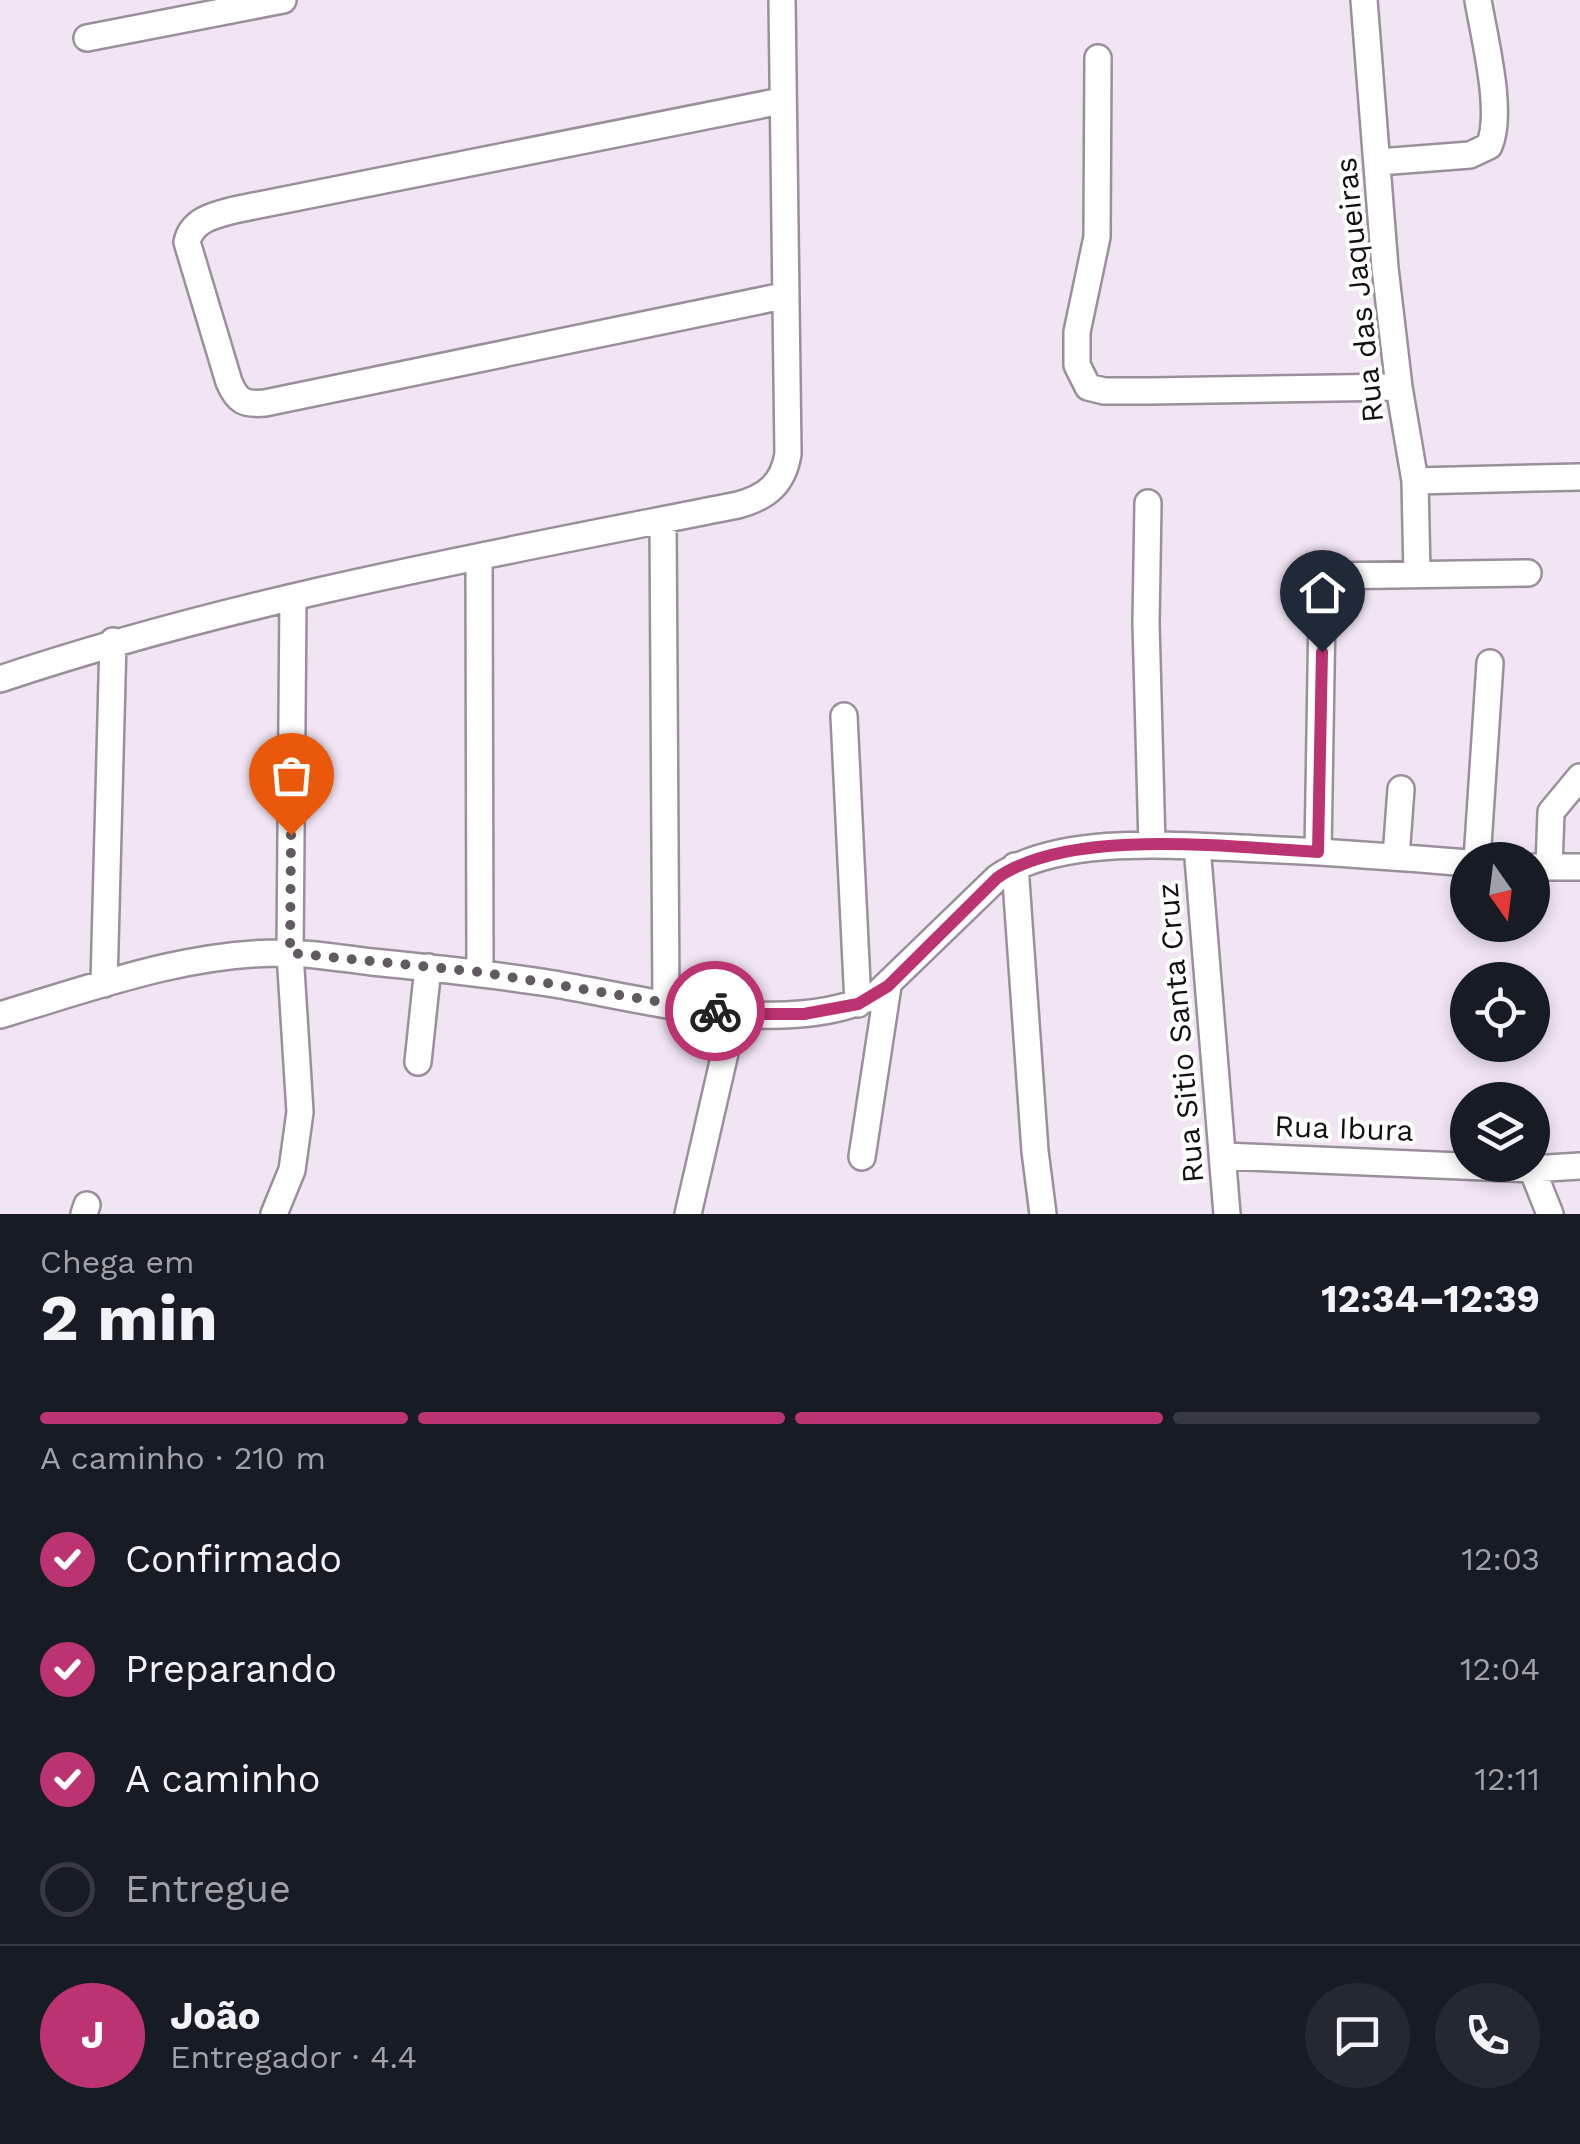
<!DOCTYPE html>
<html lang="pt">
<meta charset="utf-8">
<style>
:root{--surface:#171b24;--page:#242831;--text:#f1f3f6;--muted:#9ea1a6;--line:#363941;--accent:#bc3372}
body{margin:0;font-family:"Work Sans",sans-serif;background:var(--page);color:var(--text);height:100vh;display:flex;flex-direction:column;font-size:38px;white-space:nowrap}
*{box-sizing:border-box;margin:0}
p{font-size:32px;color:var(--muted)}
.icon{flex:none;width:55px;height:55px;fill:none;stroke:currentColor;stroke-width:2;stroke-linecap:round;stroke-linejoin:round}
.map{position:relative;height:1214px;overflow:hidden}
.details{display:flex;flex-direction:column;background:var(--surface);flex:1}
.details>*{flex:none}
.needle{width:65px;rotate:166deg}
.buttons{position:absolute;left:1450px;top:842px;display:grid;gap:20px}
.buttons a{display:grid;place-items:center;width:100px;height:100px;border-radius:50%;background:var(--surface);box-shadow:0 5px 15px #0003;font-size:50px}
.pin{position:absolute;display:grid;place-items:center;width:85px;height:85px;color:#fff;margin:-102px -42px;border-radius:50% 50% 50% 0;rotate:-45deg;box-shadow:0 0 10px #0007}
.pin .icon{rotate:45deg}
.courier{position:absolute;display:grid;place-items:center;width:100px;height:100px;margin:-50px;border:8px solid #bc3372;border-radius:50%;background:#fff;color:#222;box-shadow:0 2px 12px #0007}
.headline em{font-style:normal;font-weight:700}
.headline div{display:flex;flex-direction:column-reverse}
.headline{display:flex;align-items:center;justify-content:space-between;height:170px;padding:0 40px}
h1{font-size:65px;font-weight:700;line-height:75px}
.bar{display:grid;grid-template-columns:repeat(4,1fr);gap:15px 10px;align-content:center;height:120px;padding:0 40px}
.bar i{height:12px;border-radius:8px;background:var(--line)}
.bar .current{background:var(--accent)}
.bar p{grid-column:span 4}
.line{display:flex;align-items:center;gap:25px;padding:0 40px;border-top:2px solid var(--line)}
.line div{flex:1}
.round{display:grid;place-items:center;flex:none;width:105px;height:105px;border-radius:52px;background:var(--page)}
ol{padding:0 40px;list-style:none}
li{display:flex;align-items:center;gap:30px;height:110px}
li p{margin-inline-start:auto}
li .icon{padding:10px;border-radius:50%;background:var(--accent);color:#fff;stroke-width:4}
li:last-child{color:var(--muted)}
li i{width:55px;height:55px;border:5px solid var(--line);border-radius:50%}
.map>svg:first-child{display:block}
</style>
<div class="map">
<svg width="1580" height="1214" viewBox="0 0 1580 1214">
<rect width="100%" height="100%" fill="#f1e5f3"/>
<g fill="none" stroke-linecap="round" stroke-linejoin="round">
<defs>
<path id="minor" d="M1364,0l21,268 14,119 16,94 2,93
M87,38l196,-38
M1098,58l-1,179 -20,95v33l11,22 16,4h46l249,-4
M781,101l-547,109c-20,5 -42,10 -47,32l42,140c8,19 15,23 36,21l518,-107
M1379,162l91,-7 19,-9c15,-33 -5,-109 -11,-146
M1415,481l165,-4
M1148,503l-2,120 6,222
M663,520l3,482
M479,557l1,415
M1326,576l202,-3
M0,679c239,-80 491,-125 738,-174 29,-8 45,-21 50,-51l-6,-454
M844,716l14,288
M1197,846l30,368
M1318,852l4,-240
M1396,857l5,-68
M1477,860l13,-197
M1015,866l20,285 8,63
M1535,867h45
M1549,867l2,-55 29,-35
M104,984l9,-343
M0,1015c94,-28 190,-64 289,-62 28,1 56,6 83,9 61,6 121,12 182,22 96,16 231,55 322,11l121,-117c64,-45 187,-32 263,-29 69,3 138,8 208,14
M418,1062l10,-95
M1224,1156l308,13 48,-3
M862,1157l26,-171
M1532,1169l18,45
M84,1214l3,-9
M274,1214l18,-44 8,-58 -10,-159 3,-354
M688,1214l46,-200"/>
</defs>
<use href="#minor" stroke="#9a8f9b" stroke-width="30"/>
<use href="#minor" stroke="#fff" stroke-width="25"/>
</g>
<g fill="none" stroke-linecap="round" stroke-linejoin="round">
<path stroke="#615a61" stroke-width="10" stroke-dasharray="0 18" d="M291,835l-1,118 190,19 235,39"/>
<path stroke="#bc3372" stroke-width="12" d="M715,1011l19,3h70l54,-10 30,-18 109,-108c72,-51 234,-31 321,-26l4,-200"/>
</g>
<g text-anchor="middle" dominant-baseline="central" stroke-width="8" stroke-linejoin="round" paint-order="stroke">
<g font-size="30" fill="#130f13" stroke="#fff">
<text transform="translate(1359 290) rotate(-96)">Rua das Jaqueiras</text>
<text transform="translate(1180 1033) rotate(-95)">Rua Sitio Santa Cruz</text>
<text transform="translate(1344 1128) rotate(2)">Rua Ibura</text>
</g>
</g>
</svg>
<div class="buttons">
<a><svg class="needle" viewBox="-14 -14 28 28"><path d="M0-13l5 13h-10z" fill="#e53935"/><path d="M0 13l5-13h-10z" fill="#9ea1a6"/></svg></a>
<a><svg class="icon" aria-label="locate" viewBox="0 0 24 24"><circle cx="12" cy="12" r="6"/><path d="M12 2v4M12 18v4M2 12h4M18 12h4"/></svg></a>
<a><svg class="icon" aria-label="layers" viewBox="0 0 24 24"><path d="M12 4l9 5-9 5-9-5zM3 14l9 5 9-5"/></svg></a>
</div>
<div class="pin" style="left:291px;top:835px;background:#ea580c"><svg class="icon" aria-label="bag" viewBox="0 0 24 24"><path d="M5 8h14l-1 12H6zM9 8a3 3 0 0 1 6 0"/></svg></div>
<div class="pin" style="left:1322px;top:652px;background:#1f2937"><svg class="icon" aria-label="home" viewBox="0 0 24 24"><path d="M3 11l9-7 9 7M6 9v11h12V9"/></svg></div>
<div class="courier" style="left:715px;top:1011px"><svg class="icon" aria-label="bike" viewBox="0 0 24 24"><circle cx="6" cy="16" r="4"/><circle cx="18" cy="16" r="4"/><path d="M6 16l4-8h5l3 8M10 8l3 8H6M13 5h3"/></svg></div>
</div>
<section class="details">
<div class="headline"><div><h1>2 min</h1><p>Chega em</p></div><em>12:34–12:39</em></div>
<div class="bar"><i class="current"></i><i class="current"></i><i class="current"></i><i></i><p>A caminho · 210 m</p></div>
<ol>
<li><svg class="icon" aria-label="check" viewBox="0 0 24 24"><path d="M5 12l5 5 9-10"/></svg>Confirmado<p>12:03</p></li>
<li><svg class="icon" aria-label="check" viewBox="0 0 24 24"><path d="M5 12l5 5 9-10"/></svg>Preparando<p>12:04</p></li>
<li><svg class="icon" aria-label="check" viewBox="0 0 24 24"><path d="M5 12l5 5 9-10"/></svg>A caminho<p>12:11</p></li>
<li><i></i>Entregue</li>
</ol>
<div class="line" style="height:180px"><b class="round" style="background:var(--accent);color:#fff">J</b><div><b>João</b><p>Entregador · 4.4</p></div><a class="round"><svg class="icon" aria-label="chat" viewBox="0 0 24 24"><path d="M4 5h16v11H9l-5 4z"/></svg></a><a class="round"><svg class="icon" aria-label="phone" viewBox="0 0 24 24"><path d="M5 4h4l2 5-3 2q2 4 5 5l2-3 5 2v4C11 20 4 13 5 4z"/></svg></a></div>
</section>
